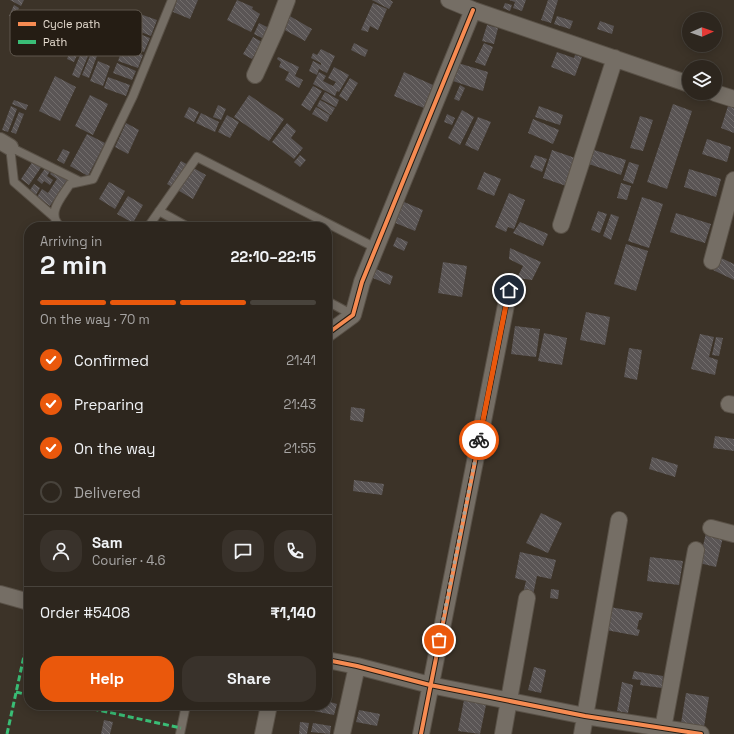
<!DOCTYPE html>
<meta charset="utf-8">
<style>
:root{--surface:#2d261e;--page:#39322b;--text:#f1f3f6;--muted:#a7a5a4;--line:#48433c;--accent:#ea580c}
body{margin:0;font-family:"Space Grotesk",sans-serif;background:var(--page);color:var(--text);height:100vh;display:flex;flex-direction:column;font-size:15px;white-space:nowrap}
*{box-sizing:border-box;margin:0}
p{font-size:13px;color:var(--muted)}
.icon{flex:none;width:22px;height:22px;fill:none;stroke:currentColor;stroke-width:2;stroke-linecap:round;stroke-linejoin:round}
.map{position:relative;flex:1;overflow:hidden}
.panel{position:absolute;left:24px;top:222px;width:308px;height:488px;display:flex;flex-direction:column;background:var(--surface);border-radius:16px;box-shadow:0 2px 10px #0003,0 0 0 1px var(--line)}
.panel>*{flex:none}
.needle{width:26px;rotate:88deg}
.tools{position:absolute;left:682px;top:12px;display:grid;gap:8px}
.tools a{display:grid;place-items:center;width:40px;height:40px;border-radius:50%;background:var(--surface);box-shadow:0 2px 10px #0003,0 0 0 1px var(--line);font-size:20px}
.pin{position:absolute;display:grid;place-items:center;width:34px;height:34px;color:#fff;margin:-17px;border:2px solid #fff;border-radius:50%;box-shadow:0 1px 4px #0007}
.courier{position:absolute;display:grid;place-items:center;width:40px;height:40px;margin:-20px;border:3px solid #ea580c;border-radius:50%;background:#fff;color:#222;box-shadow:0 1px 5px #0007}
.summary em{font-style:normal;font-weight:600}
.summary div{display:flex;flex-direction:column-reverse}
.summary{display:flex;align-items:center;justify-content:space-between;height:68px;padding:0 16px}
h1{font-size:26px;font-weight:600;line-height:30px}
.bar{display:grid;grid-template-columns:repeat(4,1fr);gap:6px 4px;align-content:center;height:48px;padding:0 16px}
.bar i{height:5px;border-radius:3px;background:var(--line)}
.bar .on{background:var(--accent)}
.bar p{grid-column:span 4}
.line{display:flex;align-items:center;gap:10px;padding:0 16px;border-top:1px solid var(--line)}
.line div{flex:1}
.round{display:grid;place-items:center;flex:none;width:42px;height:42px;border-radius:16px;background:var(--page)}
ol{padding:0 16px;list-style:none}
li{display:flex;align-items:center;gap:12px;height:44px}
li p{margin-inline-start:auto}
li .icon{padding:4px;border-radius:50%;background:var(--accent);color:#fff;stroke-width:4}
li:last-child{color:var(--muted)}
li i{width:22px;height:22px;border:2px solid var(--line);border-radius:50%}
.action{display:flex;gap:8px;margin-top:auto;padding:8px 16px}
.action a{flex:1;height:46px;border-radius:16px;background:var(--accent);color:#fff;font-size:16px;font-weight:600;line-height:46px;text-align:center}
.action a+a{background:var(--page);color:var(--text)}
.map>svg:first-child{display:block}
</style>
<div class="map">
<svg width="734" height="734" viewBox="0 0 734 734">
<defs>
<pattern id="building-back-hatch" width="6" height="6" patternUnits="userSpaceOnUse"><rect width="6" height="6" fill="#5a5555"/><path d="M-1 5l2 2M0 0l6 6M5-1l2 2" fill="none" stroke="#726d6c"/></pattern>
</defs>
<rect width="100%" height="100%" fill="#3c3328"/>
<path fill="url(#building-back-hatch)" d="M10,0h14l-3,6z
M177,0h21l-8,19 -17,-7z
M237,0l16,7 -1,2 8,5 -9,18 -24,-12z
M372,0h18l3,2 -4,7z
M509,0h17l-4,11 -9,-3 2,-6z
M548,0h10l-7,23 -10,-3z
M373,3l14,6 -9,21 -8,-4 -2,6 -7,-2z
M505,3l7,2 -2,6 -7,-3z
M14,5l5,3 -5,10 -5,-2z
M137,13l20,7 -6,16 -20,-8z
M288,15l24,14 -7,12 -24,-13z
M557,16l16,5 -3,8 -16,-5z
M600,21l14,5 -2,8 -15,-5z
M259,23l12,6 -5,11 -12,-6z
M487,25l11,3 -4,16 -12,-3z
M129,30l21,8 -6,14 -21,-8z
M253,37l9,5 -10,17 -9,-5z
M354,43l14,7 -3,7 -14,-7z
M484,43l9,4 -8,19 -10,-4z
M123,47l20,8 -5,13 -20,-7z
M83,48l7,3 -11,27 -7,-3z
M321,49l14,7 -8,17 -8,-4 -2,6 -8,-4 4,-10 8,4v-2l-10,-5 2,-5 4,2z
M92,51l6,2 -9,25 -7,-3z
M70,52l7,3 -3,7 -7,-3z
M557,52l17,6 1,-3 7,2 -7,19 -24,-9z
M278,57l21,10 -4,9 8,4 -4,8 -14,-8 4,-8 -10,-5 2,-5 -4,-3z
M98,61l12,5 -7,20 -13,-5z
M117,63l19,8 -4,9 -19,-7z
M458,63l30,9 -5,19 -30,-10z
M334,67l15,8 -10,17 -2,-1 -2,5 -22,-12 6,-12 7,4 -3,5 10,5 3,-4 -8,-4z
M404,72l29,13 -9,23 -30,-12z
M55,76l21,11 -16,34 -21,-10z
M108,77l22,8 -4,11 -22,-8z
M350,78l8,5 -11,18 -8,-5z
M460,85l5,3 -6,13 -5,-2z
M313,86l9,5 -12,20 -9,-6z
M325,92l14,8 -3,7 -15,-8z
M90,95l18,9 -15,31 -18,-9z
M249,95l35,24 -15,22 -35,-24z
M14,100l14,5 -2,5 -14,-6z
M320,100l15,8 -4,7 -14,-9z
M673,104l19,7 -25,78 -20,-7z
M218,105l8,4 -5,11 -8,-3z
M11,106l6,3 -9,23 -6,-2z
M539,106l24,9 -3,10 -25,-8z
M728,106l6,2v25l-13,-5z
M189,107l10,5 -5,10 -10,-5z
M316,107l14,8 -3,7 -15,-8z
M462,110l12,7 -14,28 -12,-7z
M19,112l5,2 -8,20 -5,-2z
M201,113l18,9 -4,10 -19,-9z
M447,114l8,4 -3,7 -8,-3z
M227,115l12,7 -9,16 -12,-6z
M640,116l13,4 -10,31 -13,-3z
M478,117l13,5 -13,29 -13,-6z
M533,119l26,11 -6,14 -25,-11z
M126,123l13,7 -11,24 -13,-7z
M287,123l9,8 -5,7 12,10 -9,11 -22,-17z
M87,134l18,9 -17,33 -18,-10z
M707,139l24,8 -4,15 -25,-8z
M63,149l7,3 -6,12 -7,-4z
M591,149l35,11 -5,15 -35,-12z
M552,150l26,9 -9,28 -26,-9z
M300,155l6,5 -6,7 -6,-5z
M535,155l12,4 -5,13 -12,-5z
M35,158l9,5 -15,22 -8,-6z
M181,161l25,14 -13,24 -26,-15z
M629,162l10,3 -6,19 -10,-4z
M46,167l5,3 -4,6 6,4 -3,5 -6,-4 -2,3 -5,-4z
M55,168l14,9 -19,29 -13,-9 5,-8 6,4 9,-14 -7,-5z
M689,169l32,10 -5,18 -32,-10z
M484,172l17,7 -7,17 -17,-7z
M109,182l16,9 -10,18 -16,-10z
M621,183l10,3 -4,14 -10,-2z
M34,184l6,4 -4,7 -6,-5z
M509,193l16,7 -11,29 -6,-2 -2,5 -11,-5z
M128,196l15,9 -10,18 -16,-9z
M642,197l21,7 -14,44 -21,-7z
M397,199l26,11 -8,21 -27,-11z
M598,211l9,3 -7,19 -9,-3z
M676,213l35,11 -6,19 -35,-11z
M611,214l8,3 -8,23 -8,-4z
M520,222l28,12 -5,12 -30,-13z
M397,237l11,5 -4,9 -11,-5z
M626,244l22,7 -12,40 -22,-7z
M510,248l31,14 -9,18 -15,-2 6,-12 -14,-7z
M719,257l15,7v16l-21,-10z
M443,262l24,4 -5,31 -24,-4z
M366,265l27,11 -3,9 -27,-11z
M586,312l24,5 -5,28 -25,-5z
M515,326l25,3 -4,28 -25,-3z
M544,333l23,5 -5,27 -24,-4z
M700,334l14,3 -5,20 9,3 -3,15 -24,-6z
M716,337l7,1 -4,18 -7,-1z
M629,348l13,2 -5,30 -13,-3z
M351,407l14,2 -2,13 -13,-2z
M715,436l19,3v12l-21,-3z
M652,457l26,8 -3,12 -26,-8z
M354,480l30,4 -2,11 -29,-4z
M541,513l21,10 -14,30 -22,-10z
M706,533l17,4 -7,30 -17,-4z
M520,552l36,8 -5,19 -14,-3 -4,19 -10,-2 3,-12 -11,-3z
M650,557l33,4 -4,24 -32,-4z
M551,589l8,1 -1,9 -8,-1z
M610,607l33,6 -2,7h-2l-2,9 3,1 -2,6 -32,-6z
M534,667l12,3 -5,23 -13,-3z
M634,671l29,5 -1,12 -22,-3 1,-5 -9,-1z
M622,682l11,3 -5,28 -11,-2z
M686,693l23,4 -5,30 -23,-4z
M464,700l22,5 -6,29 -22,-3z
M327,701l10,3 -3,11 -30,-6 1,-4h22z
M359,710l21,4 -3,12 -21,-4z
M104,720l9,2 -3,12h-9z
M300,722l9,1 -2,11h-8z
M313,723l18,3 -1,8 -19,-2z"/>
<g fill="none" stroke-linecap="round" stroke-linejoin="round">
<defs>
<path id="lane" d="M10,147l4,35 39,34
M10,147l69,34
M159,211l29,16
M61,227c-16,-13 1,-30 9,-43l23,-5 40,-83 39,-96
M148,227l49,-70 179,91
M327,301l26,14
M180,734l6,-29"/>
<path id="street" d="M449,0l24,10 216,74
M255,75l21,-46 11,-29
M715,93l19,6
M0,141l10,6
M561,225l54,-167
M712,261l22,-81
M327,334l26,-19 9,-33 111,-272
M729,404l5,1
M711,528l23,6
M0,594l29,8
M327,660l30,6 73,19 155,31 116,18
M263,734l6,-29
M342,734l15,-68
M421,734l88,-444
M503,734l24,-136
M582,734l37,-214
M662,734l34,-184"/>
</defs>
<use href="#lane" stroke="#595147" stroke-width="10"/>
<use href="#street" stroke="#595147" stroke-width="18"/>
<use href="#lane" stroke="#756e65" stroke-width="8"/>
<use href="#street" stroke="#756e65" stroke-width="16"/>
<path stroke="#3abd76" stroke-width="3" stroke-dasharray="6 3" stroke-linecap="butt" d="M16,692l13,3
M75,705l106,23
M7,734l22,-101"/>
<defs>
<path id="cycleway" d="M327,334l26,-19 9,-33 111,-272
M327,660l30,6 73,19 155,31 116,18
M421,734l88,-444"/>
</defs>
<use href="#cycleway" stroke="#251d14" stroke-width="6"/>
<use href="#cycleway" stroke="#f68b52" stroke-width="4"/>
</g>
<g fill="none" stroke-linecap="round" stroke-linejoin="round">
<path stroke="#aba296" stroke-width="4" stroke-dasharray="0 7.2" d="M439,640l40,-200"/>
<path stroke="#ea580c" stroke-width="5" d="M479,440l30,-150"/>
</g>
<rect x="10" y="10" width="132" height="46" rx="6" fill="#251d14" stroke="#5f574d" stroke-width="1"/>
<rect x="18" y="22" width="18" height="4" fill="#f68b52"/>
<rect x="18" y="40" width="18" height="4" fill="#3abd76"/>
<g font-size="11" fill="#e7ddd1">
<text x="43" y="28">Cycle path</text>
<text x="43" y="46">Path</text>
</g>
</svg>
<div class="tools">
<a><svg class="needle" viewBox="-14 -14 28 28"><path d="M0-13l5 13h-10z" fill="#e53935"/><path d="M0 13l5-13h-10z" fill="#a7a5a4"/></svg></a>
<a><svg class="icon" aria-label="layers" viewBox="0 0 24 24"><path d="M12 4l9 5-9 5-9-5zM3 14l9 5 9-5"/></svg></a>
</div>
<div class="pin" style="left:439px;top:640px;background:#ea580c"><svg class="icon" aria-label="bag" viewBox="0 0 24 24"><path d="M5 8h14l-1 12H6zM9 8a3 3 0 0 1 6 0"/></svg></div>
<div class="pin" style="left:509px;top:290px;background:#1f2937"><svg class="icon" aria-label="home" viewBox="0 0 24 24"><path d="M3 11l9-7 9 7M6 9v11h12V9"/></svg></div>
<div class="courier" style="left:479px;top:440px"><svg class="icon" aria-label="bike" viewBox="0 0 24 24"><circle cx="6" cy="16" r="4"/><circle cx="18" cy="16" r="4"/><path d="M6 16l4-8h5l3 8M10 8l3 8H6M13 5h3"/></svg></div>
<section class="panel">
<div class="summary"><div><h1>2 min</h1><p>Arriving in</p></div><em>22:10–22:15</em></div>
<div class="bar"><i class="on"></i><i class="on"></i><i class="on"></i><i></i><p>On the way · 70 m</p></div>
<ol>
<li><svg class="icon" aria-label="check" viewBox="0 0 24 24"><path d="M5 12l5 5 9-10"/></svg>Confirmed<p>21:41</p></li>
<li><svg class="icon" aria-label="check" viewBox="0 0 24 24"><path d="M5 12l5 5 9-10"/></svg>Preparing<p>21:43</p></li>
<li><svg class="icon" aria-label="check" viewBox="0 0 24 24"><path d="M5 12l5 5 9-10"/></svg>On the way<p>21:55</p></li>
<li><i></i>Delivered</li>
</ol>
<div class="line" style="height:72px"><a class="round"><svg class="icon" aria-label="person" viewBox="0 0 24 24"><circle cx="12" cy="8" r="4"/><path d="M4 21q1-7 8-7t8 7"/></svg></a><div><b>Sam</b><p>Courier · 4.6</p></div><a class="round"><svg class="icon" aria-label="chat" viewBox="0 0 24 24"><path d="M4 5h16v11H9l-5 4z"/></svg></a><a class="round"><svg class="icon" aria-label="phone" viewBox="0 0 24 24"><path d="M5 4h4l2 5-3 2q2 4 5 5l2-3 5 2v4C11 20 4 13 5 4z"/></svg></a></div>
<div class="line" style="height:52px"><div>Order #5408</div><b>₹1,140</b></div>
<div class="action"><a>Help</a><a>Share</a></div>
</section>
</div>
